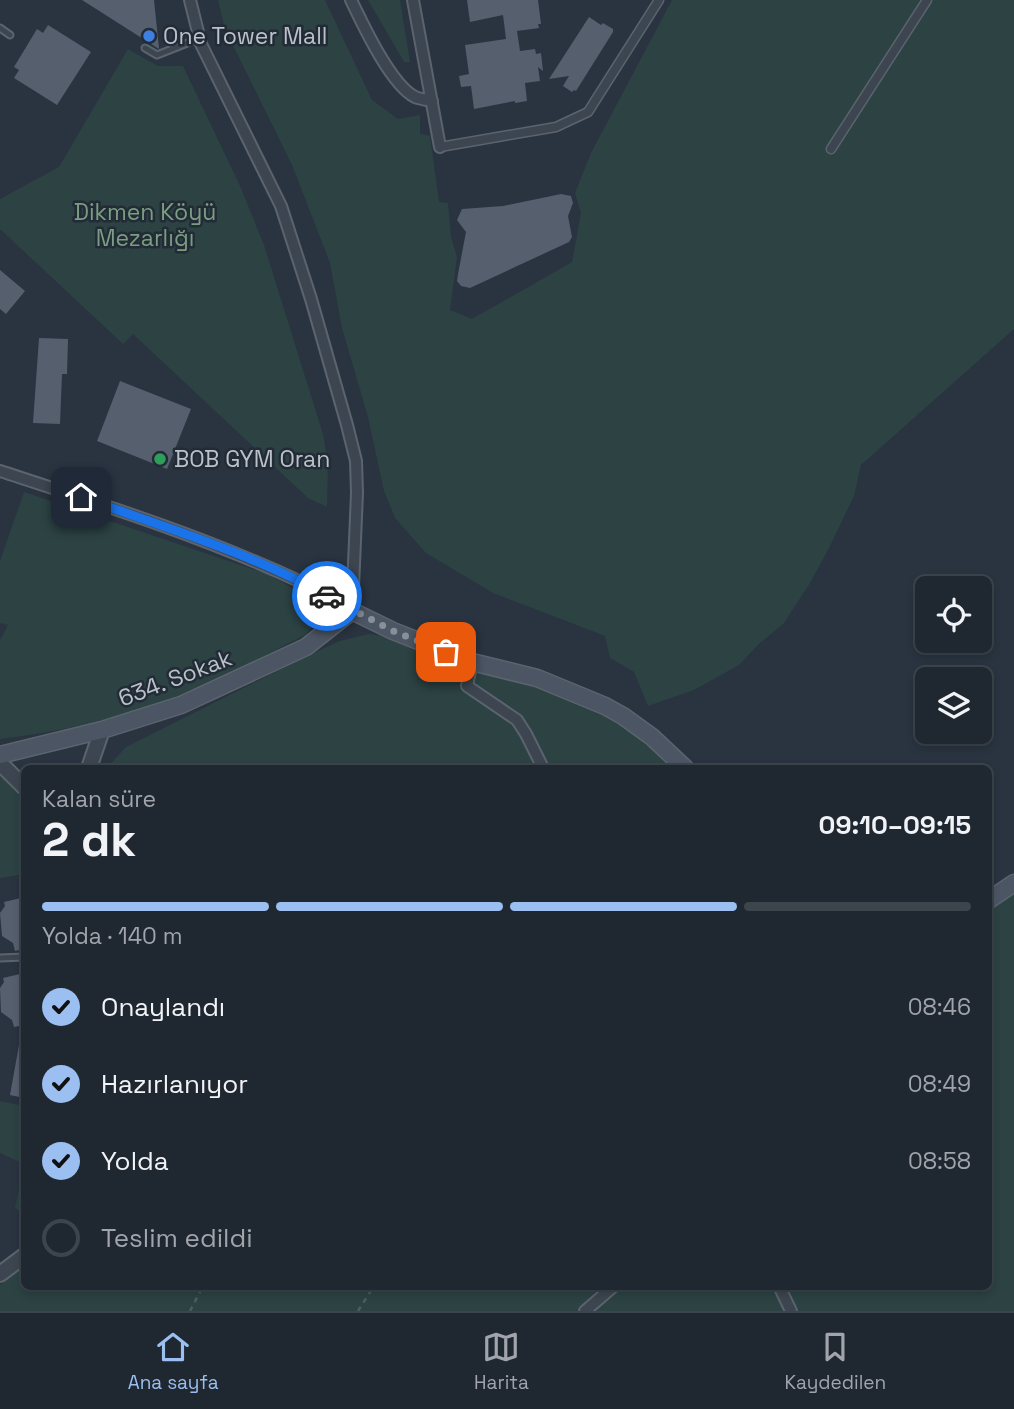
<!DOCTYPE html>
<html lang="tr">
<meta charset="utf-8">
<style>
:root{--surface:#1f2730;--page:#272f38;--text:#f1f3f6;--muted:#a1a5ab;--line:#3c444c;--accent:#9abff0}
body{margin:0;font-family:"Space Grotesk",sans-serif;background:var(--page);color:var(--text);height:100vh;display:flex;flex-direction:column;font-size:26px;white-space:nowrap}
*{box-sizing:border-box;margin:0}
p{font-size:23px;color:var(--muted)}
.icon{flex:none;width:38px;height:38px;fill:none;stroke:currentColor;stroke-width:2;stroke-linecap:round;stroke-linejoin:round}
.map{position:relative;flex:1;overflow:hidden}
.side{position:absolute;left:21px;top:765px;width:971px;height:525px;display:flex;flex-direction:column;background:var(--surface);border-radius:10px;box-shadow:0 4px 10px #0003,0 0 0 2px var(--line)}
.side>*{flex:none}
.controls{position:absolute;left:915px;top:576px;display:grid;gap:14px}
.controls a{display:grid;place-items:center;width:77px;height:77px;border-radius:10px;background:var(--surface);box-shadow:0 4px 10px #0003,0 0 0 2px var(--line);font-size:35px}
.pin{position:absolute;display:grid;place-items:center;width:60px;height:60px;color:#fff;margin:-30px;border-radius:14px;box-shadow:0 4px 10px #0006}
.courier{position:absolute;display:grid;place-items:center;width:70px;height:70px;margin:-35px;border:5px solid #1a73e8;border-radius:50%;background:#fff;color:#222;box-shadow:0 2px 9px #0007}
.head em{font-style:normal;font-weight:700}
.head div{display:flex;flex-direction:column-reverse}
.head{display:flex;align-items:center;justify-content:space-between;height:119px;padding:0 21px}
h1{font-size:46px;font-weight:700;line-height:52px}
.bar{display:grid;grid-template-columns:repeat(4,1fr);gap:10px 7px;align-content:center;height:84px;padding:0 21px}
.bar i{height:9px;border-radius:5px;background:var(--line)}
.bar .active{background:var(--accent)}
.bar p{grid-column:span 4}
ol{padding:0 21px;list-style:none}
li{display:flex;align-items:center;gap:21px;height:77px}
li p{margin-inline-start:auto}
li .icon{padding:7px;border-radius:50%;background:var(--accent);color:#111;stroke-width:4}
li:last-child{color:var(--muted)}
li i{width:38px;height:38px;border:4px solid var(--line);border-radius:50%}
.menu{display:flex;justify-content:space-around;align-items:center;height:98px;border-top:2px solid var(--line);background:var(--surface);font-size:19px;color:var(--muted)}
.menu a{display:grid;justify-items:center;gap:4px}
.menu .active{color:var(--accent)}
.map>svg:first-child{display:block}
</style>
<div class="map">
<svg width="1014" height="1311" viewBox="0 0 1014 1311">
<rect width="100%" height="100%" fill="#293440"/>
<path fill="#2c4243" d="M218,0h107l47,100 26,19 22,-4v19l10,2 9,66 9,1 3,34 6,20 -7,53 22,9 100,-57 9,-49 -6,-20 16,-40 81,-153h342v329l-153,136 -7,31 -25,52 -19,35 -26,40 -25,21 -20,21 -45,25 -46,16 -14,-34 -24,-14 -5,-22 -112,-43 -67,-40 -31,-35 -11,-27 -16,-74 -26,-89 -12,-65 -38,-98 -67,-136z
M368,0h32l10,62h-6z
M128,49l30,17h25l58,122 23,57 59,189 5,30 -1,43 -19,-9 -175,-164 -10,10 -123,-115v-30l59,-32z
M24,492l243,82c16,8 48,25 53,43l-14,17 -13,7c-38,20 -76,40 -116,56 -57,21 -117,35 -177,42v-99l8,-15 -8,-2v-62z
M369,634l26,4 79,33 65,17 41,15 46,22 28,22 19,21h-566l19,-21 183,-92 31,-14z
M0,763l24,24v87l-24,4z
M1014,884v427h-1014v-26l24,-18v19h965v-385z
M0,1101l24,5v108l-9,-6 9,-44 -24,-11z"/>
<path fill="#555f6e" d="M82,0h72l5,48v1z
M467,0h71l3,24h-3l1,4 -22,3 3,20 15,-2 1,5 5,-1 2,18 -5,-4 2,14 -15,2 2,18 -12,2v-2l-41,8 -3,-23 -10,1 -2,-11 10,-2 -4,-29 41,-6 -3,-24 -33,7z
M589,17l12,8 2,-2 10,6v3l-37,59 -2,-1 -2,2 -9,-6 6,-10 -20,3z
M48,25l43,27 -34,53 -43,-27 5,-8 -5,-3 23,-38 6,4z
M561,194l10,2 2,7 -5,13 4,21 -3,5 -99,46 -9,-2 -4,-5 1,-7 8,-42 -9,-12 5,-11 41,-3z
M0,270l25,21 -19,23 -6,-5z
M39,338l29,1 -1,35h-5l-2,50 -27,-1z
M120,381l71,28 -24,60 -70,-28z
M21,898l1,7 2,-1v45l-9,2 -2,-8 -11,-7 -2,-23 5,-7 -1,-4z
M20,974l1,7 3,-1v45l-10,2 -2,-7 -11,-8 -1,-24 4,-6 -1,-4z
M19,1045h5v53l-14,-3z"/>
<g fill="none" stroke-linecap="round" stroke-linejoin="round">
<defs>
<path id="service" d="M0,28l10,7
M145,48l12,7 43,-17
M0,958l24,-1"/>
<path id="pedestrian" d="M440,147l116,-20 32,-15 71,-112
M831,149l96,-149"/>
<path id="minor" d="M190,0l11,44 80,162 30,93 36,126 9,36 1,32 -5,118
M351,0c12,25 40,85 64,97 5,2 12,3 17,4
M413,0l27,147
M0,471c101,33 205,66 301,111 18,8 34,19 51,29
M472,662l-5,24 50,34 9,14 17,34
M779,1286l12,25
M585,1311l29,-25"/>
<path id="tertiary" d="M0,763l24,24
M89,768l13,-38
M0,1274l24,-18"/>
<path id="secondary" d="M0,755l102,-25 79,-25 125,-58 46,-36 41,20 79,31 65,16 68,28 18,10 29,21 33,31
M989,900l25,-17"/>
</defs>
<use href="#service" stroke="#5b646e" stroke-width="9"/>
<use href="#pedestrian" stroke="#5b646e" stroke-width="11"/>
<use href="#minor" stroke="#5b646e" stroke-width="14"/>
<use href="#tertiary" stroke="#5b646e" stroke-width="18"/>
<use href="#secondary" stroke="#5b646e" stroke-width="19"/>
<path stroke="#4b5e60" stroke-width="2.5" stroke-dasharray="5 5" stroke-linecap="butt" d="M190,1311l13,-25
M358,1311l16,-25"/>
<use href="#service" stroke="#3d4650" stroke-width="5"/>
<use href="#pedestrian" stroke="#3d4650" stroke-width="8"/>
<use href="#minor" stroke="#3d4650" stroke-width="10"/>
<use href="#tertiary" stroke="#3d4650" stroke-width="14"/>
<use href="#secondary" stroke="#4c5563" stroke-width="16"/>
</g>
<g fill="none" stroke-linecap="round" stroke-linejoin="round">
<path stroke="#87909a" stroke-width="7" stroke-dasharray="0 12.6" d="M327,596l66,35 53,21"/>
<path stroke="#1a73e8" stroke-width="9" d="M81,497c80,29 173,57 246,99"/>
</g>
<circle fill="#3f7fe0" stroke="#222b36" stroke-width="2.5" cx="149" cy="36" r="7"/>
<circle fill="#2e9e5b" stroke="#222b36" stroke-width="2.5" cx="160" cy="459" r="7"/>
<g text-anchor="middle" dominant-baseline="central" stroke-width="5" stroke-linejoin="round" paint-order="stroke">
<g font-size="23" fill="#bac1cb" stroke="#222b36" text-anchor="start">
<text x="163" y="36">One Tower Mall</text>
<text x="174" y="459">BOB GYM Oran</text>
</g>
<g font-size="23" fill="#7a9e82" stroke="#222b36">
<text x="145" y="212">Dikmen Köyü<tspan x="145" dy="26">Mezarlığı</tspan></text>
</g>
<g font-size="23" fill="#bac1cb" stroke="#222b36">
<text transform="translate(175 678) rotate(-21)">634. Sokak</text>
</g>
</g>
</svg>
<div class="controls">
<a><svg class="icon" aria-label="locate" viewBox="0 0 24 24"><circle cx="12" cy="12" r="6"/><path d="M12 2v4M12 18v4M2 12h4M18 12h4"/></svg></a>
<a><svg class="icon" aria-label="layers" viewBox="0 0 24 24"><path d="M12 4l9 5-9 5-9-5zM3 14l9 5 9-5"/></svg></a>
</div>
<div class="pin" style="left:446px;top:652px;background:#ea580c"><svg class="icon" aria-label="bag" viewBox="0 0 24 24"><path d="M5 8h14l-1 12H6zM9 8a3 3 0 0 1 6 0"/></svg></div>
<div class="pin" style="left:81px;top:497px;background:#1f2937"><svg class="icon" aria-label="home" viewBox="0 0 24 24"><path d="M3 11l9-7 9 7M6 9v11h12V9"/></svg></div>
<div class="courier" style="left:327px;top:596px"><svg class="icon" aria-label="car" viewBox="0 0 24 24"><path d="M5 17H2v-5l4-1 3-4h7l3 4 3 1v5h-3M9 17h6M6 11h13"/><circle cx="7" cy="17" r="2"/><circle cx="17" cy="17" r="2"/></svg></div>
<section class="side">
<div class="head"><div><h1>2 dk</h1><p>Kalan süre</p></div><em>09:10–09:15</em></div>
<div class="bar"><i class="active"></i><i class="active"></i><i class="active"></i><i></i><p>Yolda · 140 m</p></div>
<ol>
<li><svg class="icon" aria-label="check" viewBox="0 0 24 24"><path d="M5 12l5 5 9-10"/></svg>Onaylandı<p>08:46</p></li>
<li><svg class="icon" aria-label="check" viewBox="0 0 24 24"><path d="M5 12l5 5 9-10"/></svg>Hazırlanıyor<p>08:49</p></li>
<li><svg class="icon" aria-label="check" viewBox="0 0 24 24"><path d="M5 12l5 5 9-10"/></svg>Yolda<p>08:58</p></li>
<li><i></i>Teslim edildi</li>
</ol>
</section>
</div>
<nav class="menu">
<a class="active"><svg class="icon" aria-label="home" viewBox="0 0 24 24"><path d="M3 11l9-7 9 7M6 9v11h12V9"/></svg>Ana sayfa</a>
<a><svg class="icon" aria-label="map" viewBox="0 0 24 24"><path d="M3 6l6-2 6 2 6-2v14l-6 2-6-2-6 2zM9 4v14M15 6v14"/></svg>Harita</a>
<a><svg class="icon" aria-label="saved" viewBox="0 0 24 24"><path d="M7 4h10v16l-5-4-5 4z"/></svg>Kaydedilen</a>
</nav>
